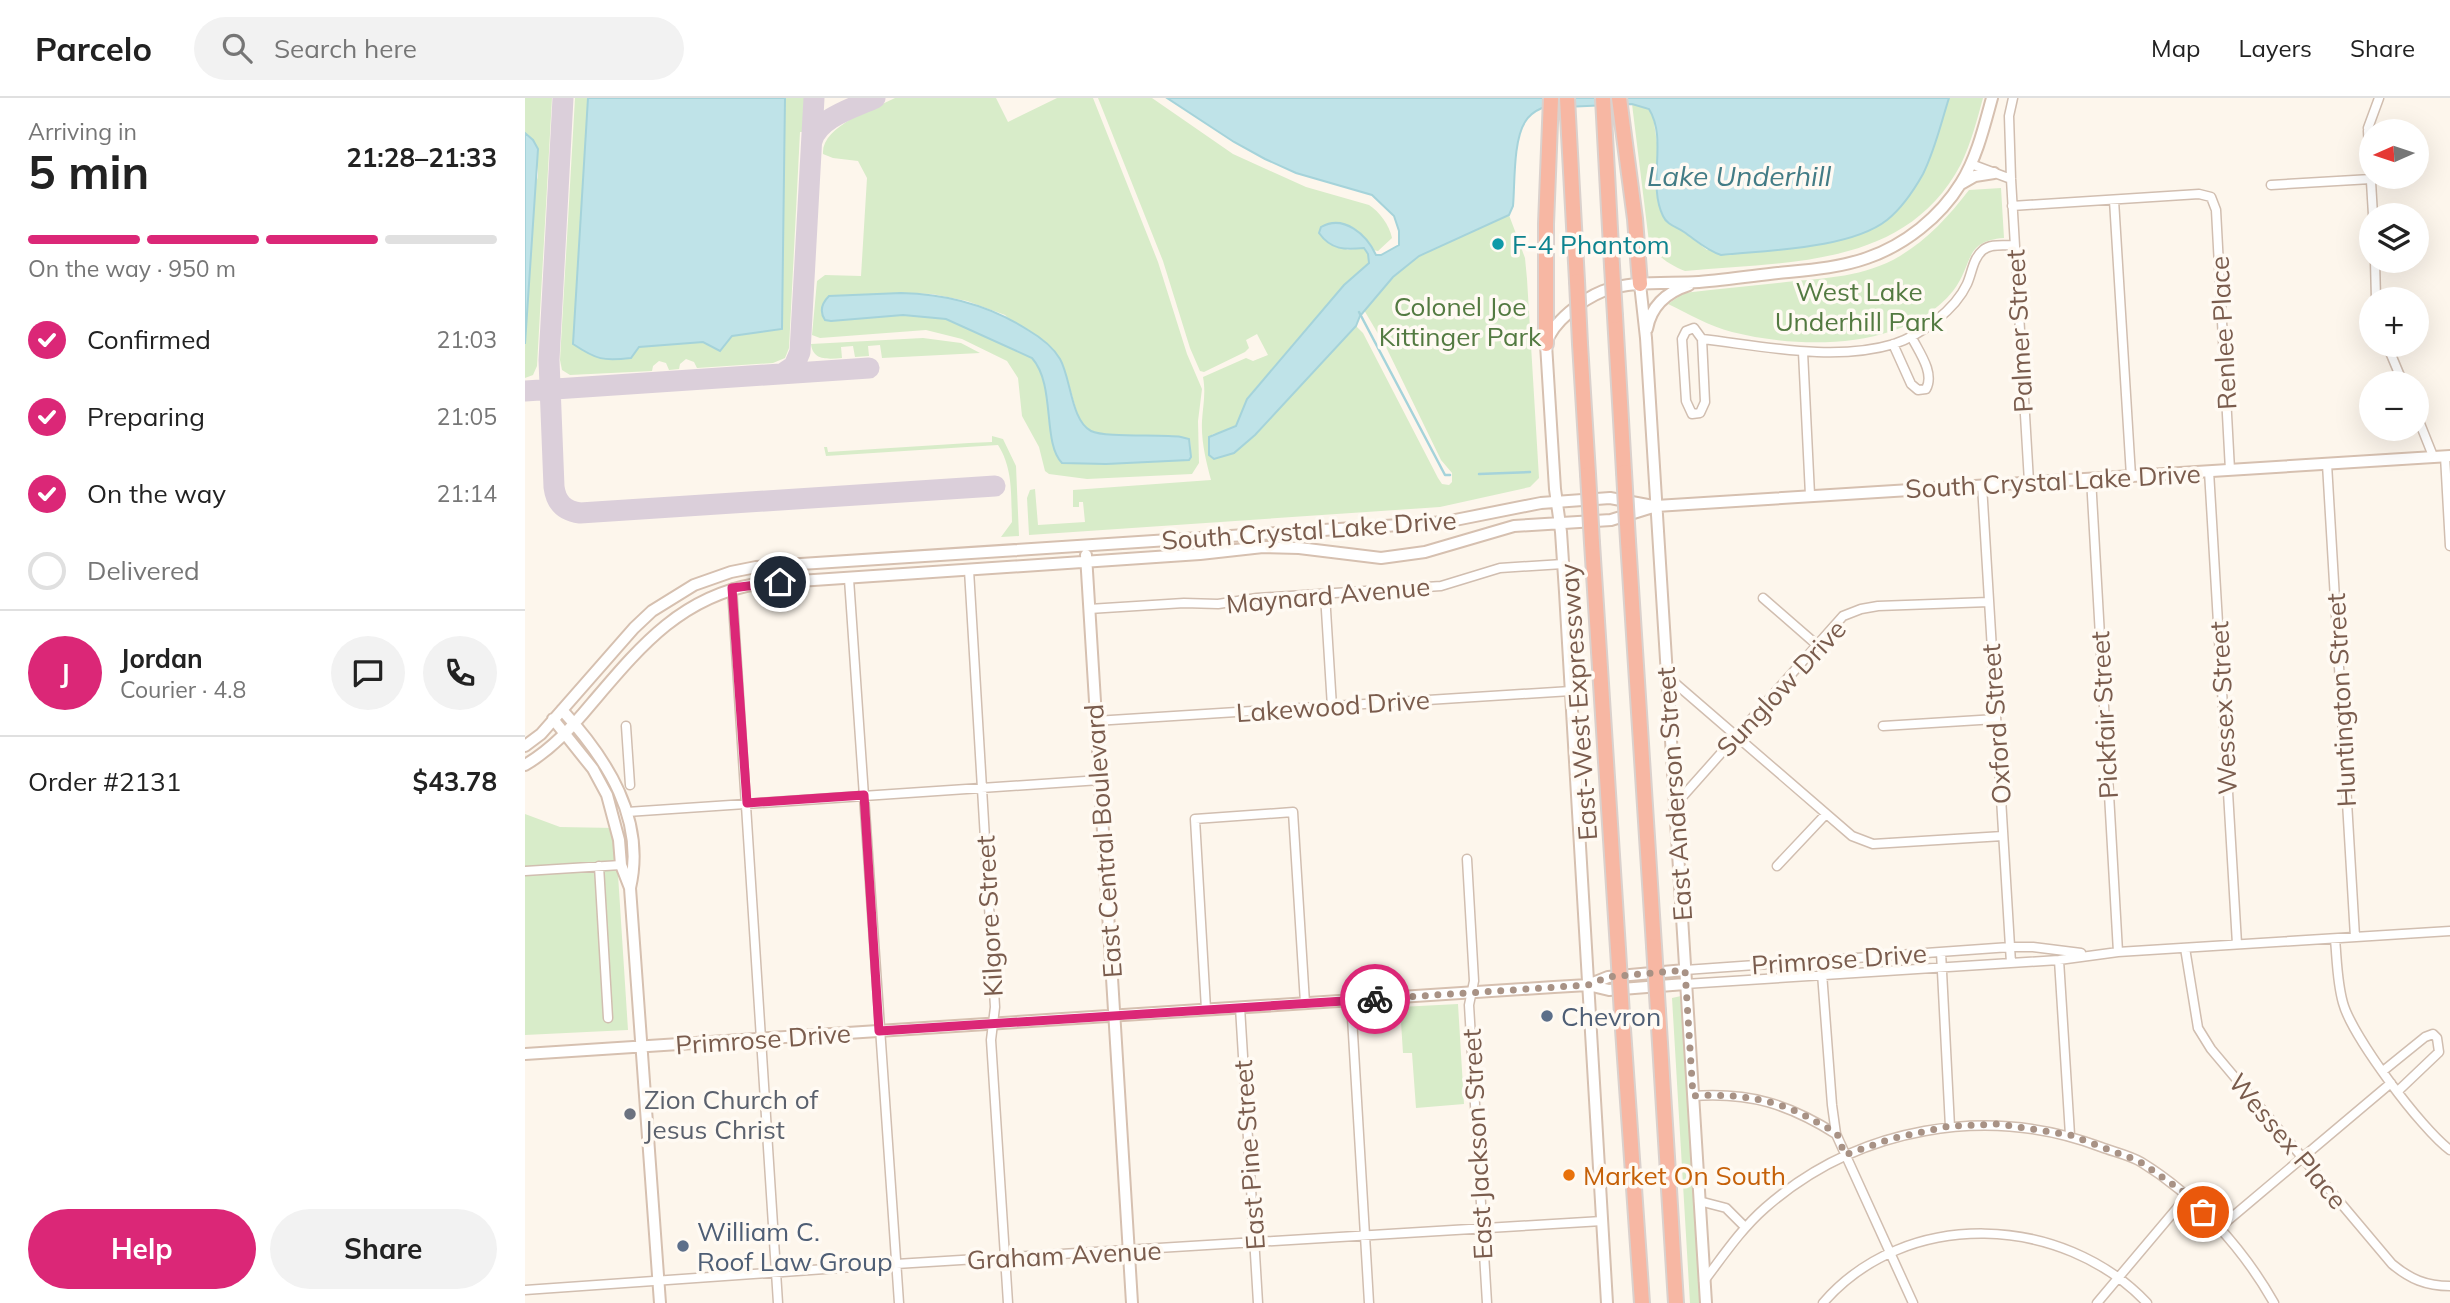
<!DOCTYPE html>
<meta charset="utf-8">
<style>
:root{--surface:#fff;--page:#f2f2f2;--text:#222;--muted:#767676;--line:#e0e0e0;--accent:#db2777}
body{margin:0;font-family:Mulish,sans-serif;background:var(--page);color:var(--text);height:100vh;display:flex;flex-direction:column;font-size:26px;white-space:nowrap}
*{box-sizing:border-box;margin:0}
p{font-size:23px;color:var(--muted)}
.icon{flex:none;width:38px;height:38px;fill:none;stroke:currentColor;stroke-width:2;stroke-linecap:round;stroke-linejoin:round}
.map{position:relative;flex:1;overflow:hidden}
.drawer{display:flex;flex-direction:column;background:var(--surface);width:525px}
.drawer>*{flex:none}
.needle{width:46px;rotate:267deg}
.buttons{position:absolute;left:1834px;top:21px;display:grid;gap:14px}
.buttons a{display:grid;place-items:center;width:70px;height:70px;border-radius:50%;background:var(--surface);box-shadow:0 7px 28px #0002;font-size:35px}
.pin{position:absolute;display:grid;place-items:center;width:60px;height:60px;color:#fff;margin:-30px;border:4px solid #fff;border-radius:50%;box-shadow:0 2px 7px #0007}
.courier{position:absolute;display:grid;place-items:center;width:70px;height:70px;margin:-35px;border:5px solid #db2777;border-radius:50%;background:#fff;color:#222;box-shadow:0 2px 9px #0007}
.summary em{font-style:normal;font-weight:700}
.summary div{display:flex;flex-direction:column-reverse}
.summary{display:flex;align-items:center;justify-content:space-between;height:119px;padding:0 28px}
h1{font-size:46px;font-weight:700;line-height:52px}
.bar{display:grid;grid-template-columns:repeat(4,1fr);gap:10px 7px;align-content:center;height:84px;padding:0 28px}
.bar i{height:9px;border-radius:5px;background:var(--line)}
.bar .active{background:var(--accent)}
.bar p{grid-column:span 4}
.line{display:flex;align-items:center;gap:18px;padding:0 28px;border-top:2px solid var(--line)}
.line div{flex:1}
.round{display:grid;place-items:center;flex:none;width:74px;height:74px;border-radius:37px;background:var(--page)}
ol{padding:0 28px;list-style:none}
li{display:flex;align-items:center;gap:21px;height:77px}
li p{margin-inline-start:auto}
li .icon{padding:7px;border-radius:50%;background:var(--accent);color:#fff;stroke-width:4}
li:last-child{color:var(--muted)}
li i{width:38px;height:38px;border:4px solid var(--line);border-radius:50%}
.action{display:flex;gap:14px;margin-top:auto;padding:14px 28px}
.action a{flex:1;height:80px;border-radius:42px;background:var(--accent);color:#fff;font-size:28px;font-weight:700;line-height:80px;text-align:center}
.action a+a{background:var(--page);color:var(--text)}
header{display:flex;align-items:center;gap:42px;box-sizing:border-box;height:98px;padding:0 35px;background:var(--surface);border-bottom:2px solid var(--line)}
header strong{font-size:33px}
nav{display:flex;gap:38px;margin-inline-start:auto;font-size:24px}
.search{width:490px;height:63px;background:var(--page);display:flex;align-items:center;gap:18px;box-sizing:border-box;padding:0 24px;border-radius:38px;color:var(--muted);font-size:26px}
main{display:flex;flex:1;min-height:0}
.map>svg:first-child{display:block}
</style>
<header>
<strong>Parcelo</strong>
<div class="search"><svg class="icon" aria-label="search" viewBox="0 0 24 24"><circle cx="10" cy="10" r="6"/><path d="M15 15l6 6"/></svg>Search here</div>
<nav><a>Map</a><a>Layers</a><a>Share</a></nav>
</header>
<main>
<section class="drawer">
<div class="summary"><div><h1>5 min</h1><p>Arriving in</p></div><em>21:28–21:33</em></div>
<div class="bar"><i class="active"></i><i class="active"></i><i class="active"></i><i></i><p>On the way · 950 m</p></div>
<ol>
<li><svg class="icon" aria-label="check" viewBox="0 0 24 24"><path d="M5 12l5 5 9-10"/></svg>Confirmed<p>21:03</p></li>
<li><svg class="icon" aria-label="check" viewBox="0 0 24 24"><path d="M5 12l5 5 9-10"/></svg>Preparing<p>21:05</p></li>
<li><svg class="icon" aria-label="check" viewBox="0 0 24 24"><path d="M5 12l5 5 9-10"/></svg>On the way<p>21:14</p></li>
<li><i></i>Delivered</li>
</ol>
<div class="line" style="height:126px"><b class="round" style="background:var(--accent);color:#fff">J</b><div><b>Jordan</b><p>Courier · 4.8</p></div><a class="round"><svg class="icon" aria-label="chat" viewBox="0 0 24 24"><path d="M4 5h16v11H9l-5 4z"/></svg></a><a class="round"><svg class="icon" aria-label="phone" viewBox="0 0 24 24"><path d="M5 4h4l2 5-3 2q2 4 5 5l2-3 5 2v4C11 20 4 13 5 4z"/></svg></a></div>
<div class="line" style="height:91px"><div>Order #2131</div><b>$43.78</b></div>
<div class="action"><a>Help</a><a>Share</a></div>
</section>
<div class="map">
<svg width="1925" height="1205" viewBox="0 0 1925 1205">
<rect width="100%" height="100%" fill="#fdf6ec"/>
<path fill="#d8ecc9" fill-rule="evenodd" d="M0,0h27l-15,268 -4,9 -8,3v-34l11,-162c3,-6 2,-10 1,-17 0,-15 1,-22 -12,-32z
M50,0h13l-15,245 61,8 4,-4 66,-5 16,9 12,-15 50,-7 3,-231h20l-1,34h-4l-11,216 -4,10 -12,5 -76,5 -3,-6 -8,-3 -6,5 -1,5 -10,1 -3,-7 -7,-2 -6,5 -1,5 -82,4 -8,-5 -2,-10z
M370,0h101l12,24 49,-24h36l65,164 29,92 15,35 -4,32 1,42 -7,11 -105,5 -38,-5 -4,-3 -6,-24 -17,-31 -4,-38 -11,-17 -45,-22 -36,-9 -106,8 -8,-3 5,-54 8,-6 36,1 6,-98 -9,-17 -25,-3 -10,-4c-2,-28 51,-45 72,-56zM376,195l31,1 35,7 38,14 62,62 12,43 11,11 9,3 82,3 9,2 1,18 -2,3 -83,4 -44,-1c-5,-18 -11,-36 -14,-54 -3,-19 -2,-35 -16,-51l-86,-39 -43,-4 -72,6 -1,-25z
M573,0h54l81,56 73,33 63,18c10,6 21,21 23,33l-14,13 -5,-1 -19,-22 -27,-4 20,26 17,-2 5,6v9l-25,22 -97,113 -11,28 -14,7 -10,1 13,21 9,-2 21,-18 101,-109 7,7 75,145 4,6 7,1 3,-3v-9l-11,-13 -54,-111 -23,-39 29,-33 26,-21 90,-41 16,43 2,21 12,199 -9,9 -90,20 -411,28 -2,-37 3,-8 5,-1 3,36 47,-3 -2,-20h-4v5h-6v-17l138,-10c-5,-19 -10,-39 -9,-59 1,-16 4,-28 1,-44l43,-19 7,3 15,-6 -11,-21 -11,6 3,8 -4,4 -41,20 -4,-1 -10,-23 -27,-87z
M1424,0h34c-6,22 -12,45 -22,66 -55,105 -174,97 -276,107 -15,-6 -28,-14 -36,-29l-17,-138 17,5 4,7 16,107 15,9 23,18 179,-29 27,-30 10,-17 8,-19z
M1476,90l3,50c-41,3 -30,26 -51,53 -49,60 -153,58 -221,41 -23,-6 -43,-18 -64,-28l16,-11c34,-4 68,-7 102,-11 39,-4 79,-5 114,-26 28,-17 49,-40 69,-66z
M398,240l38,5 19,10 -98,5 -2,-13 -12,1 1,10 -14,1 -2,-11 -12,1 1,11c-14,1 -29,3 -31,-14z
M467,338l11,3 13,27 3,70 -18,1 11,-15c-1,-27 1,-54 -14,-77l-172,11 -2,-9h3l1,5 141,-9 23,-1z
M0,716l35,13 55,1 13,202 -103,5z
M1156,898l20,307h-11l-18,-305z
M933,906l6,100 -48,4 -4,-55h-9l-3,-46z"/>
<path fill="#bfe3e8" stroke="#a5d3da" stroke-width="2" d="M63,0h197l-3,231 -50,7 -12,15 -17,-9 -64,5 -8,11c-28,3 -34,2 -58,-14z
M642,0h782c-8,25 -14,52 -26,76 -9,16 -21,34 -36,46 -37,29 -120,30 -166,35 -15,-5 -24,-14 -37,-23 -7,-5 -17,-7 -21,-16 -16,-33 5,-76 -14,-107l-17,-5 -90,4c-7,3 -13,7 -17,14 -12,19 -10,62 -12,84l-4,9 -90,41 -26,21 -33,39 -4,10 -101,109 -21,18 -20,6 -5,-4v-18l27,-11 11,-27 97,-114 25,-22 -1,-9 -4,-6c-19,2 -33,2 -45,-15l2,-6c23,-13 46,8 55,28h5l18,-10v-14l-5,-15 -22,-21 -76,-22 -31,-14 -31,-17z
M0,35l8,7 5,9 -13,195z
M376,195c47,1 88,12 127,37 12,7 25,17 32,29 11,19 11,62 31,72 14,7 70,3 90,6l8,2 2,18 -2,3 -83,4 -44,-1c-20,-20 -6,-78 -30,-105l-86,-39 -43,-4 -72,6 -6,-1c-6,-9 -3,-17 4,-24z"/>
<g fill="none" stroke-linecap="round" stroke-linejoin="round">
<path stroke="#a5d3da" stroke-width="2.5" d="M834,214l86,163h5
M954,376l51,-2"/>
<path stroke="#dbcfda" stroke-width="21" d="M38,0l-14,262 5,127c2,15 10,24 26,26l415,-27
M287,43c7,-24 42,-33 63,-43
M257,276l12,-8 6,-14 14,-254
M0,293l344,-23"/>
<defs>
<path id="street" d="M1488,0l-4,18 2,63 18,303
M1843,30l11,-30
M1843,33l5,84
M1446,66l40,15
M1746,87l100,-6
M1589,102l17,276
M1487,108l187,-12 12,3 5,13 14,260
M1850,163l1,38
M1169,230l8,11 3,63 -5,11 -8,1 -6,-13 -4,-62 4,-8z
M1177,241c61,7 132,23 192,5 27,-9 61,-34 73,-60 5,-11 6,-26 16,-34 8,-7 21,-4 31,-5
M1368,246l18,40 7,6 8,-1c9,-16 -7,-37 -15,-53
M1862,247l16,38
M1278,254l7,143
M1892,318l16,40
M1920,358l5,90
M1802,366l28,473
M1684,373l28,473
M1566,380l27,474
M1457,387l29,478
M444,472l26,437 -4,33 17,263
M324,481l50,724
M207,490l46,715
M800,496l7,113
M1238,500l54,47
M564,511l95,-6 34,1 39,-6 184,-12 59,-18 63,-4
M1142,581l9,5 176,152 21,8 130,-8
M570,623l476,-30
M101,628l4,59
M1358,628l113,-7
M1150,707l168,-189 18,-7 17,-3 111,-4
M102,714l473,-32
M942,761l7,122 -5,24 18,298
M74,768l9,152
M1252,768l49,-52
M0,773l96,-6
M1810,841c2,21 2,43 8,64 9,33 79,127 107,147
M1660,850l13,80 13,21 181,215c18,15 34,22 58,22
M1416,854l9,175
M1296,862l11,145 4,29 77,169
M1534,862l11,175
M1160,872l325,-23h23l48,6
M1160,886l374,-24 59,-8 332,-21
M826,902l18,303
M715,909l18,296
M681,911l-11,-190 98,-7 12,191
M1858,973l42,-34 8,-3 4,4 2,14 -41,39
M1168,998c57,-4 95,8 143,38
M1174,1103l27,7 19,19
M1694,1130l172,-145
M1179,1183c19,-25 37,-52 61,-73 92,-81 222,-104 336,-61 13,5 28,8 40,15 54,33 102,86 133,141
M0,1192l371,-26 706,-43
M1298,1205c83,-96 240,-89 324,0
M1572,1205l91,-108"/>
<path id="secondary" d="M1436,86l14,-8 19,-3
M1115,186l6,54 60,965
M1122,231c4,-23 20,-37 42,-44
M561,457l46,748
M37,612c45,49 84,109 68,178
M28,621l40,50 14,26 12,45 2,25 9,23 30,415
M0,648l16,-12 93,-106 18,-17 42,-26 37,-13 25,-5 689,-45 96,-19 69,-5 43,8
M0,667c27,-16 47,-38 67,-62 47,-55 88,-106 164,-119l444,-30 63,-7 36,1 82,10 44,-6 89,-26 97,-6 45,-14 794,-50
M1063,887l21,5 76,-6
M0,956l1029,-67 34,-2 20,-8 77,-7
M1082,1205l-42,-711 -4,-60 -6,-43 -9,-145c6,-22 37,-45 57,-53 30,-11 65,-7 96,-9 26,-2 53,-6 79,-9 30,-3 61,-5 89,-15 38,-13 73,-41 94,-75 16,-26 23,-56 31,-85"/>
<path id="highway" d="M1042,0l10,183
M1078,0l9,168
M1094,0l16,121 5,65
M1090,218l9,156
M1021,246v-120l5,-126
M1055,246l8,130
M1103,443l26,405
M1067,445l26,406
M1133,913l18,292
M1097,917l20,288"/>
</defs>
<use href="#street" stroke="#d1beb0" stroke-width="11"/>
<use href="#secondary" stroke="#d6c0b0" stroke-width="14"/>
<use href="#highway" stroke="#dad1cd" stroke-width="18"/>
<use href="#street" stroke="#fff" stroke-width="8"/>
<use href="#secondary" stroke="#fff" stroke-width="10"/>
<use href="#highway" stroke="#f7b7a3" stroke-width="14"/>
<defs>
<path id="highway-bridge" d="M1087,168l3,50
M1052,183l3,63
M1099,374l4,69
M1063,376l4,69
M1129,848l4,65
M1093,851l4,66"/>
</defs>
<use href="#highway-bridge" stroke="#dad1cd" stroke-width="18" stroke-linecap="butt"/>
<use href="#highway-bridge" stroke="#f7b7a3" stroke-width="14"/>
</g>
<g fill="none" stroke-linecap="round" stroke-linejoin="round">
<path stroke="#a89285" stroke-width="7" stroke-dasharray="0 12.6" d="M850,901l213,-14 20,-8 77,-7 8,126c44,-3 87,3 125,27 5,3 15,7 19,11 3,5 5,15 8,21l45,-16 60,-13 49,-2 71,11 69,26 49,34 15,17"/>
<path stroke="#db2777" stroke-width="9" d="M255,484l-48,6 15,215 117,-8 15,236 496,-32"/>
</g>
<circle fill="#0f9aa8" stroke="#fffaf3" stroke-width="2.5" cx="973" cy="146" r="7"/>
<g fill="#5c6f8a" stroke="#fffaf3" stroke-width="2.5">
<circle cx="1022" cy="918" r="7"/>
<circle cx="158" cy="1148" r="7"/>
</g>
<circle fill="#6b7280" stroke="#fffaf3" stroke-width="2.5" cx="105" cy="1016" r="7"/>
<circle fill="#e8710a" stroke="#fffaf3" stroke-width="2.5" cx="1044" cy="1077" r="7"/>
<g text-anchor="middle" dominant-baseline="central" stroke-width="7" stroke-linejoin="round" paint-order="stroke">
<g font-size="26" fill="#0d838f" stroke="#fffaf3" text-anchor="start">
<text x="987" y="146">F-4 Phantom</text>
</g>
<g font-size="26" fill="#537a41" stroke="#fffaf3">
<text x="1334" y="193">West Lake<tspan x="1334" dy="30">Underhill Park</tspan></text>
<text x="935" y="208">Colonel Joe<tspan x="935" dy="30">Kittinger Park</tspan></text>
</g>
<g font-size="26" fill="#7a5c4d" stroke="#fffaf3">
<text transform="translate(1494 233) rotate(-93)">Palmer Street</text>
<text transform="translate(1698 235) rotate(-93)">Renlee Place</text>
<text transform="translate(1528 383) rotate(-3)">South Crystal Lake Drive</text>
<text transform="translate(784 432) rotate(-4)">South Crystal Lake Drive</text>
<text transform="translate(803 497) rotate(-5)">Maynard Avenue</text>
<text transform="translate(1256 590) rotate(-47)">Sunglow Drive</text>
<text transform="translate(1816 602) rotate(-93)">Huntington Street</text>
<text transform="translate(1053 604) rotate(-94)">East-West Expressway</text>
<text transform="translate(808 608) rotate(-4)">Lakewood Drive</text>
<text transform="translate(1698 610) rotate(-93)">Wessex Street</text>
<text transform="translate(1579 617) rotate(-93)">Pickfair Street</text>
<text transform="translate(1471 626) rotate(-94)">Oxford Street</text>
<text transform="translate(1149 696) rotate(-94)">East Anderson Street</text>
<text transform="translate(578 743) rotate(-94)">East Central Boulevard</text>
<text transform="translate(464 818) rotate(-93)">Kilgore Street</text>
<text transform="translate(1314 861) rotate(-4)">Primrose Drive</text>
<text transform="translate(238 941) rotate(-4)">Primrose Drive</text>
<text transform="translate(1763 1043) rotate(50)">Wessex Place</text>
<text transform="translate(952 1046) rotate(-93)">East Jackson Street</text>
<text transform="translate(724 1057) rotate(-94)">East Pine Street</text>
<text transform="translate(539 1157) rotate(-3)">Graham Avenue</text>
</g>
<g font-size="26" fill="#4e5e75" stroke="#fffaf3" text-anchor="start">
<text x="1036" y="918">Chevron</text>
<text x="172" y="1133">William C.<tspan x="172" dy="30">Roof Law Group</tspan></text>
</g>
<g font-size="26" fill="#5b616d" stroke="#fffaf3" text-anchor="start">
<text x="119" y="1001">Zion Church of<tspan x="119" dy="30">Jesus Christ</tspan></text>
</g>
<g font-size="26" fill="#c56008" stroke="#fffaf3" text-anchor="start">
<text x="1058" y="1077">Market On South</text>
</g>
<g font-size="28" font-style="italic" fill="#437c86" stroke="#fffaf3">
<text x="1214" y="77">Lake Underhill</text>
</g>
</g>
</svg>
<div class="buttons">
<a><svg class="needle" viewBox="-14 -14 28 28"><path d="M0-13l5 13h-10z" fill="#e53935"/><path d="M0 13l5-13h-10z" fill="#767676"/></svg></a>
<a><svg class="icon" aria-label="layers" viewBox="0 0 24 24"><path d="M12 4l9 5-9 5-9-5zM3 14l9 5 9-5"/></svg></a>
<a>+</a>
<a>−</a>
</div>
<div class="pin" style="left:1678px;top:1114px;background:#ea580c"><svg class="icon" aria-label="bag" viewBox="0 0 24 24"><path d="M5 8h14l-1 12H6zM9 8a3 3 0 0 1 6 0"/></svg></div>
<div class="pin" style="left:255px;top:484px;background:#1f2937"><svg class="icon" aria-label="home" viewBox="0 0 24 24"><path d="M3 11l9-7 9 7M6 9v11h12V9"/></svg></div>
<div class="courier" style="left:850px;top:901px"><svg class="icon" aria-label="bike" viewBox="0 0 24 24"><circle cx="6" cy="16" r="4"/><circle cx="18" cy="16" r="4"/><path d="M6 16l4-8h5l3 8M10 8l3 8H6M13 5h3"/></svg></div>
</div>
</main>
